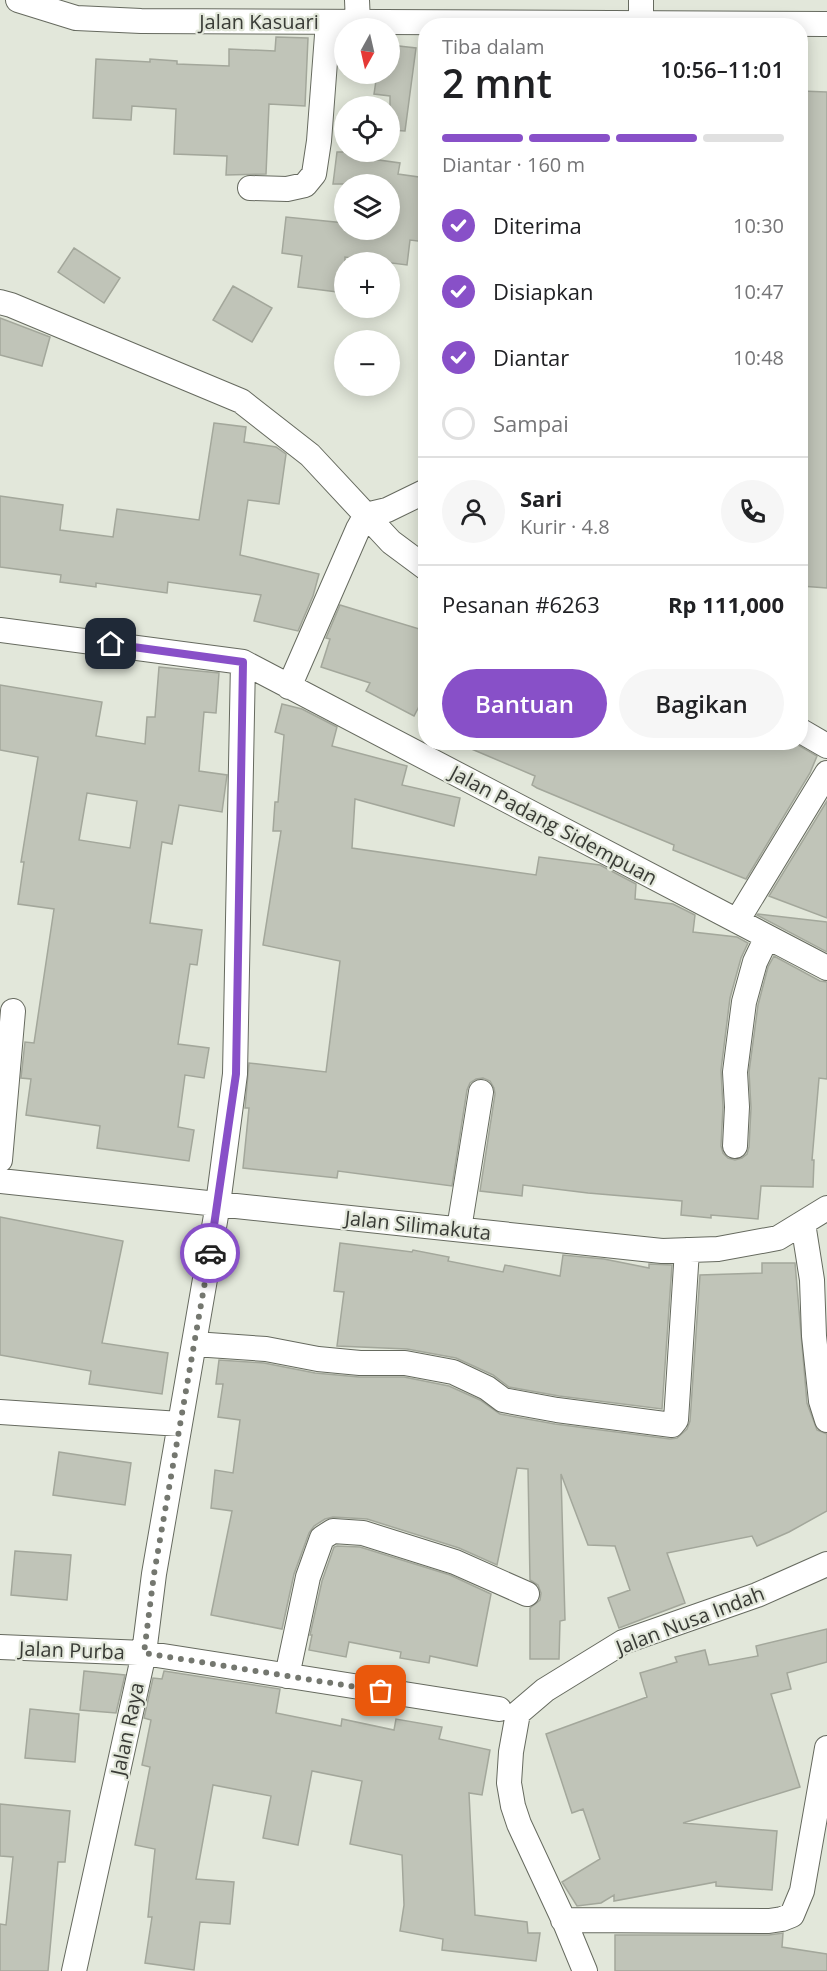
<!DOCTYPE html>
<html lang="id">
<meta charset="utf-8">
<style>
:root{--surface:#fff;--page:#f6f6f6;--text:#202124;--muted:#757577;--line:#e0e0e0;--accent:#8850c8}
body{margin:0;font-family:"Open Sans",sans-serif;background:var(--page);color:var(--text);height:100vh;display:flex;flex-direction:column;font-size:22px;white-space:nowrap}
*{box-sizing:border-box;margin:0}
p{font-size:20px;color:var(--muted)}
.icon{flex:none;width:33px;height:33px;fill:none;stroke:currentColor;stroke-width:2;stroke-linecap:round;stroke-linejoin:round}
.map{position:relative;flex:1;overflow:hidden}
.drawer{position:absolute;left:418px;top:18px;width:390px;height:732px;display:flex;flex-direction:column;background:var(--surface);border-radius:24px;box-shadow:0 3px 15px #0003}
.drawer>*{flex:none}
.needle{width:39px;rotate:188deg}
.controls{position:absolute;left:334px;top:18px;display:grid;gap:12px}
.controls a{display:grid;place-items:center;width:66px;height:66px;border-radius:50%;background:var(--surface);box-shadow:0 3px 15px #0003;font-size:30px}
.pin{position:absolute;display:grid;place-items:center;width:51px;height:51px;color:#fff;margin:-26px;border-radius:12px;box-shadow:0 3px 9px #0006}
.courier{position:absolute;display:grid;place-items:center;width:60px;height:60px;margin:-30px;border:4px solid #8850c8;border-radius:50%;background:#fff;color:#222;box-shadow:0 2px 8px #0007}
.summary em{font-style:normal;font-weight:600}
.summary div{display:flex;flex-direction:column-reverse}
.summary{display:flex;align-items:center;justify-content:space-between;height:102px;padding:0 24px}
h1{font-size:39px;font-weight:600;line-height:45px}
.bar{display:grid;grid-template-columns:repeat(4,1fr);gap:9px 6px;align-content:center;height:72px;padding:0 24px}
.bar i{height:8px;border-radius:4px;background:var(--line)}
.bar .current{background:var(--accent)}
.bar p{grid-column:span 4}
.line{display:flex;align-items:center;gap:15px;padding:0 24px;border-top:2px solid var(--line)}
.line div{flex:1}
.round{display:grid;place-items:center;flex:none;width:63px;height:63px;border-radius:32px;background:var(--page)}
ol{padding:0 24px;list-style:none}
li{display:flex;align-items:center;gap:18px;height:66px}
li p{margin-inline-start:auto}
li .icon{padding:6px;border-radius:50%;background:var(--accent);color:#fff;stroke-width:4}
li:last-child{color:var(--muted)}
li i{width:33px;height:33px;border:3px solid var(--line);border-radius:50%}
.cta{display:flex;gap:12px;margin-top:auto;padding:12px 24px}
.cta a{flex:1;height:69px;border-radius:36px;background:var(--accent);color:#fff;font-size:24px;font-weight:600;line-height:69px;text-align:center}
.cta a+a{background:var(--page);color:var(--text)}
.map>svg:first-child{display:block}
</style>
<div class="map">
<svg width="827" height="1971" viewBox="0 0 827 1971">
<rect width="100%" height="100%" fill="#e2e7da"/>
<path fill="#c0c4b8" stroke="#a3a79b" stroke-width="1.5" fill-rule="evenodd" d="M276,37l32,1 -3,68 -36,-2 -3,70 -40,1 1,-19 -53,-2 2,-45 -44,-3 -1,14 -38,-2 3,-59 54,3v-3l27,2v3l52,2v-17l46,2z
M390,45l26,3 -11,83 -15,-1v-34l-16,-2 3,-20h13z
M801,91l26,1v496l-26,-2v-64l5,-47h-5z
M337,152h36l-1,7 28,4 -2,11 28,4v64l-16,-2 -3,25 -62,-8v36l-47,-6 4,-31 -20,-3 4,-36 59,6v7h45v-46h-57z
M74,248l46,30 -16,25 -46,-31z
M233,286l39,22 -20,34 -39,-22z
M0,318l50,19 -8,29 -42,-11z
M214,423l32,4 -2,15 32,5 10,7 -7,50 -31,-4 -8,55 79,19 -6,22 -15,35 -44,-10 7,-26 -93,-13 -1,11 -71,-10v4l-36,-5 1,-7 -61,-8v-71l63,9 -3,25 53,7 4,-28 82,11z
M340,605l86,26v62l-12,23 -48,-25 4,-8 -49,-16 9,-28 -4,-1z
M159,667l60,6 -3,40 -12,-1 -5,59 28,4 -5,37 -43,-7 -7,39 -10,-2 -12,81 52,7 -5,35 -7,-1 -12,80 31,4 -5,30 -19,-3 -7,52 16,3 -5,31 -92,-13 3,-22 -74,-11 5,-36 -10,-1 4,-36 9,1 20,-134 -36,-5 6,-42h-3l17,-105 -38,-7v-65l102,17 -6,34 49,8 2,-27h8zM87,793l50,8 -7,47 -51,-8z
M282,704l20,5 35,18 -5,19 75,20 -5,19 58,13 -6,28 -99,-27 -3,49 184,27 3,-18 61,8 36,19 -1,15 38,5 22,11 -2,17 44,5 11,6 -7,15 -11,40 -9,72 2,37 -2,39 2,7 5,5 7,2 7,-2 5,-4 2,-7 2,-39 -2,-36 9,-67 10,-38 6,-11 46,25 7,1v97l-8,-1 -7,82h2l-1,27 -52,-1 -3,33 -47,-4v3l-30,-3 1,-14 -94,-8 -65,-8 -1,11 -42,-5 15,-97 -1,-6 -4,-7 -7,-3 -7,1 -6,4 -3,7 -15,96 -114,-15 -1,7 -94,-10 6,-60h-4l4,-45 77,9 14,-111 -77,-16 18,-114h-8l2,-29h3l6,-67 -9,-3z
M455,742h338l24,14 -7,17 -64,106 -73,-29 1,-5 -137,-57 -5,-3 3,-9z
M827,801v117l-58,-22z
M758,914l69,8v30l-70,-37z
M0,1217l123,24 -21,102 66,10 -6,41 -73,-10 2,-13 -91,-16z
M340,1243l72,9 1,-2 36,7 -1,4 55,11 2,-7 55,11 3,-21 41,4 45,9v-4l23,1 -10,144 -103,-13 -50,-9 -16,-12 -37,-17 -49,-9 -70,-3 7,-54 -10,-1z
M762,1263h33l12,140 10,27 10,4v77l-38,21 -32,14 -5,-10 -85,17 18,50 -66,25 -11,-30 22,-8 -15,-44 -27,-1 -27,-71 4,146 -5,1 -1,38h-29v-51l10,-8 1,-7 -3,-8 -8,-5 -2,-111 -11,-1 -20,97 -38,-17 -92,-29 -34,-2 -8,2 -11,7 -5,7 -15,41 -12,55 -71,-14 21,-104 -21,-3 4,-38 18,3 7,-53 -22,-3 5,-33h-7l3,-24 45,3 51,10 44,4h45l45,9 31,14 20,14 55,10 115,15 7,-1 10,-9 3,-8 10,-146 62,-2z
M59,1452l72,11 -6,42 -72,-10z
M337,1546l23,1 90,28 41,19 -14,72 -47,-10 -1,7 -29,-5 1,-6 -52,-10 -3,15 -37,-7 3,-15h-2l12,-54 12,-34z
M15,1551l56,4 -4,45 -56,-5z
M827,1629v33l-40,11 4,16 -20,5 29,93 -117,36 94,8 -5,59 -56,-4v-4l-102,19v-6l-13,8 -24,3 -15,-24 38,-23 -17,-50 -11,4 -26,-79 101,-37 -7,-24 37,-11 -2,-5 30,-7 4,15 49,-9 -2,-10z
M84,1671l41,4 -9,38 -36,-3z
M164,1671l116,18 -4,24 65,13 1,-7 52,11 2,-11 46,8 -3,12 51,11 -8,45 -13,-2 6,122 52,7 1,11h12l-4,28 -94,-11 1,-11 -43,-8 4,-26 -2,-50 -52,-11 12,-63 -50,-10 -14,74 -35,-7 8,-42 -58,-11 -17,94 38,3 -4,42 -30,-2 -6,48 -49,-7 7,-46h-4l7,-68 -20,-4 15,-78 -8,-2 9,-45 -7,-2 9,-40 9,1z
M30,1709l49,5 -4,48 -50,-4z
M0,1804l70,7 -5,51h-7l-10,109h-48v-47l6,1 7,-68 -13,-1z
M783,1933l-1,14 45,7v17h-212v-36h154z"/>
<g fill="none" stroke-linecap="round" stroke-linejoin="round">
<defs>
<path id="minor" d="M18,0l58,18 65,3 686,3
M357,0l1,23
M641,24v-24
M250,188l37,1 18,-4 9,-11 5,-33 9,-119
M0,302l11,3 230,96 69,54 81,87 35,26
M0,630l243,32 584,306
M289,687l69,-158 8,-14 21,-5 37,-18
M801,731l26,15
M737,921l90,-148
M735,1146l2,-39 -2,-35 9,-70 11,-40 12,-25
M0,1160l13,-149
M0,1181l662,70 56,-2 60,-11 49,-30
M803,1223l9,57 2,56 7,65 6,19
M459,1229l22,-137
M194,1344l72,5 52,10 42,4h45l48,9 34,16 16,12 54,10 115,15 4,-5 11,-170
M0,1412l180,12
M0,1647l144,6 355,56
M287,1676l21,-99 14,-39 11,-7 30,2 92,29 72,32
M563,1920l206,1 13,-2 10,-4 10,-24 25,-143
M74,1971l70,-318 10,-79 64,-370 17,-130 8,-412
M585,1971l-19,-46 -47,-101 -6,-18 -4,-23 2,-31 7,-39 27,-23 78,-48 134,-47 70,-31"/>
</defs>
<use href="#minor" stroke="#666a5f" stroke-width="26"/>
<use href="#minor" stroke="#fff" stroke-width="24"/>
</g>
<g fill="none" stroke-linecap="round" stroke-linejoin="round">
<path stroke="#74776f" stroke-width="6" stroke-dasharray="0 10.8" d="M210,1253l-56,321 -10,79 237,38"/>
<path stroke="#8850c8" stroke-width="8" d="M111,644l132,18 -7,412 -26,179"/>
</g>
<g text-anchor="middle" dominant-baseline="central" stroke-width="4.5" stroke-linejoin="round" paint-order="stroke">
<g font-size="20" fill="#393b36" stroke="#e2e7da">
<text x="259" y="21">Jalan Kasuari</text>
<text transform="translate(554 825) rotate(28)">Jalan Padang Sidempuan</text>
<text transform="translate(418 1225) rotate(6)">Jalan Silimakuta</text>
<text transform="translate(690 1620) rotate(-21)">Jalan Nusa Indah</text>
<text transform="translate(72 1650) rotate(2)">Jalan Purba</text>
<text transform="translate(127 1729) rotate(-78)">Jalan Raya</text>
</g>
</g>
</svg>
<div class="controls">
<a><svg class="needle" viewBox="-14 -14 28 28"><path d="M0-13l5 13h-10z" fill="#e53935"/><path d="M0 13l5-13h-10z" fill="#757577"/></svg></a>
<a><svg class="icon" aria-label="locate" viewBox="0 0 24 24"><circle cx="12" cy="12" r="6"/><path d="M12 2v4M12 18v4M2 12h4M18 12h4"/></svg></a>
<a><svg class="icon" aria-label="layers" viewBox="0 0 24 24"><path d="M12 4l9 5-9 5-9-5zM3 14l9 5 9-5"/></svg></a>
<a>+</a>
<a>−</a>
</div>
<div class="pin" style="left:381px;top:1691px;background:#ea580c"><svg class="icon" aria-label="bag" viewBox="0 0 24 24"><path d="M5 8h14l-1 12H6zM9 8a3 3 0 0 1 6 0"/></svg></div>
<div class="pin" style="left:111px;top:644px;background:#1f2937"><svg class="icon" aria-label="home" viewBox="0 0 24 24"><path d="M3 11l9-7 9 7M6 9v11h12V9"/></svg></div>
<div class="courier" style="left:210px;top:1253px"><svg class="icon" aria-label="car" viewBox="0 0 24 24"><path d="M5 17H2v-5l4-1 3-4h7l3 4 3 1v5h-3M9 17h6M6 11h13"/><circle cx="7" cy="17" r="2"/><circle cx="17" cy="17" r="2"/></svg></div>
<section class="drawer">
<div class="summary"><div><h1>2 mnt</h1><p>Tiba dalam</p></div><em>10:56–11:01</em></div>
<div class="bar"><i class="current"></i><i class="current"></i><i class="current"></i><i></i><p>Diantar · 160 m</p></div>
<ol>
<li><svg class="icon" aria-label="check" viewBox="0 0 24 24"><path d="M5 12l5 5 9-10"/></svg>Diterima<p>10:30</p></li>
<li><svg class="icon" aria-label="check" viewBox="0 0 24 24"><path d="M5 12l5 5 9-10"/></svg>Disiapkan<p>10:47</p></li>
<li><svg class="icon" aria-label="check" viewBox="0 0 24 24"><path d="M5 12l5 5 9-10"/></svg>Diantar<p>10:48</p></li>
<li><i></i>Sampai</li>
</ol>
<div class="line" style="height:108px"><a class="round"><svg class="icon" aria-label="person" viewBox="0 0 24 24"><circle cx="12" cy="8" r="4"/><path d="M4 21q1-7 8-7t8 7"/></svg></a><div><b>Sari</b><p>Kurir · 4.8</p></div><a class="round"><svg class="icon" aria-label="phone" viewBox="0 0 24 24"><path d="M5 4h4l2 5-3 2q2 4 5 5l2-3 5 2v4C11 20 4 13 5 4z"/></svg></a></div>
<div class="line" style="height:78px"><div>Pesanan #6263</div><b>Rp 111,000</b></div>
<div class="cta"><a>Bantuan</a><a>Bagikan</a></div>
</section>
</div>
